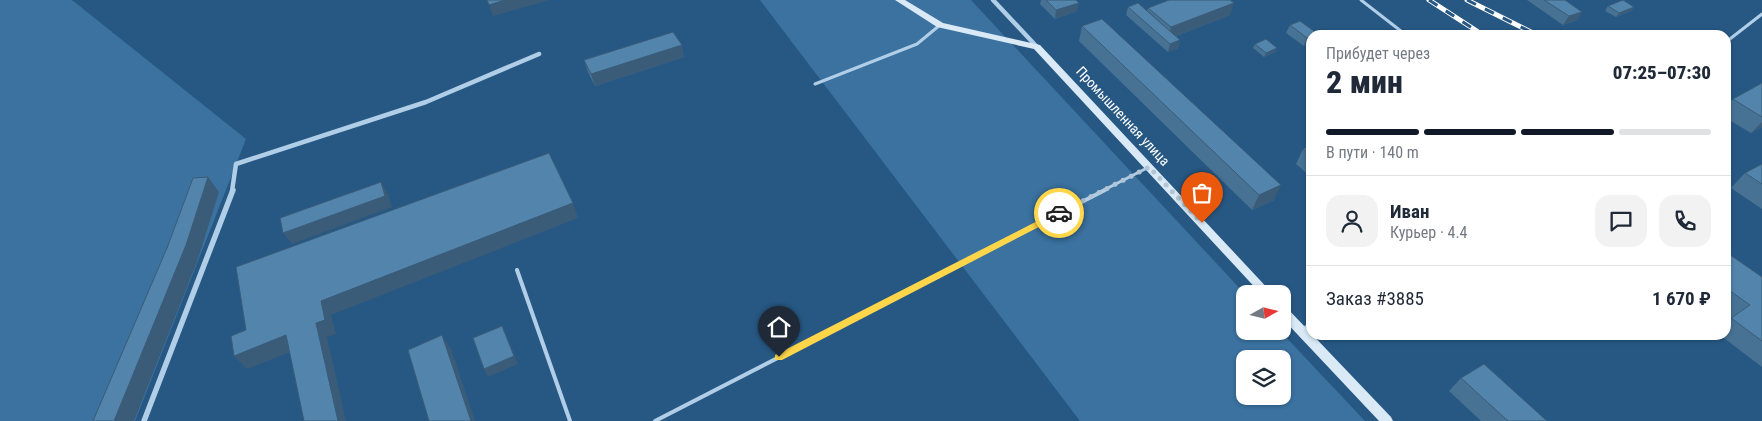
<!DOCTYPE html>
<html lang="ru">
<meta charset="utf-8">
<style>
:root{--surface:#fff;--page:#f2f2f3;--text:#1f2937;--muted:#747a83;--line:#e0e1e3;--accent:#111827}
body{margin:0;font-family:"Roboto Condensed",sans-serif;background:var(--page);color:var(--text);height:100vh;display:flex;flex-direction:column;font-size:19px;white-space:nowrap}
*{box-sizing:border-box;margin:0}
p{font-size:16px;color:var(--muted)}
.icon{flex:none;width:28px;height:28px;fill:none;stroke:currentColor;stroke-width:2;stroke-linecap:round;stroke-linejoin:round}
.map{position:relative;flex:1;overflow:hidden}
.sheet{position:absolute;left:1306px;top:30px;width:425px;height:310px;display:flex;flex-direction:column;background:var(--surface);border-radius:15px;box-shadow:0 1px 4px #0004}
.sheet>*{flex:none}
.needle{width:32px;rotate:82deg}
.tools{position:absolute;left:1236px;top:285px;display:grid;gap:10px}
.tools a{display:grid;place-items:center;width:55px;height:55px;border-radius:10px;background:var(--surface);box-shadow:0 1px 4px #0004;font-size:25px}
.pin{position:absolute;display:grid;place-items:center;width:42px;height:42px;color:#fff;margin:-51px -21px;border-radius:50% 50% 50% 0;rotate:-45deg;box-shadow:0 0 5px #0007}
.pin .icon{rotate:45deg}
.courier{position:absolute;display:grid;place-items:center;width:50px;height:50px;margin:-25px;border:4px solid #ffd54a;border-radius:50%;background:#fff;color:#222;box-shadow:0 1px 6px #0007}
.headline em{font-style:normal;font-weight:800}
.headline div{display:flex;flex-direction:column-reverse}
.headline{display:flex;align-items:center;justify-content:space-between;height:85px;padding:0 20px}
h1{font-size:32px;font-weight:800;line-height:38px}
.bar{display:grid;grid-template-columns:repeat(4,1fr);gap:8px 5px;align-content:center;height:60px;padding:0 20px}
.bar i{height:6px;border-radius:4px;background:var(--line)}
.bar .active{background:var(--accent)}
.bar p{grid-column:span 4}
.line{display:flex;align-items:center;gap:12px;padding:0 20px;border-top:1px solid var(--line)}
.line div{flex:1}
.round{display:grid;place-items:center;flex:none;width:52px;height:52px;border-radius:15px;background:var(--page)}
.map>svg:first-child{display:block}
</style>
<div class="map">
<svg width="1762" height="421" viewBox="0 0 1762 421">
<rect width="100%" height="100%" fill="#275883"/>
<path fill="#3b72a0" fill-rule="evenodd" d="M0,0h72l174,139 -111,282h-135z
M760,0h211l274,294v37h35l85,90h-285zM1245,359h37v37h-37z"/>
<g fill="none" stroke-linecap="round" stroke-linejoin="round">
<path stroke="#b0cee7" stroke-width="3" d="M1361,0l45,35
M1726,42l36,-28
M815,84l102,-40 23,-19
M1102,191l47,-24"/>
<path stroke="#b0cee7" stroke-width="4" d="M517,270l53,151
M1302,330l9,-6
M655,421l450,-231"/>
<path stroke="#b0cee7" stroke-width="4.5" d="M993,0l44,47
M232,191l4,-27 190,-62 113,-48"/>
<path stroke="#b0cee7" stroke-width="5.5" d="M144,421l89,-231"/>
<path fill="#d9e9f6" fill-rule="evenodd" d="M895,0h10l38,23 97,22 233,249h-12l-227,-245 -97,-22z
M1282,306l4,1 105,110 2,4h-14l-97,-103z"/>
<defs>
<path id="rail" d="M1429,0l54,35
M1467,0l70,35"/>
</defs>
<use href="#rail" stroke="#fff" stroke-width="5"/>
<use href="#rail" stroke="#275883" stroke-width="3" stroke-dasharray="10" stroke-linecap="butt"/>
</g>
<path fill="#477294" d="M1041,0h35l1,11 -22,8 -15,-15z
M1527,0h38l17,12 -5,8 -14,5z
M1608,6l26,1 -3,4 -15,6 -11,-6z
M1128,7l19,4 1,-3 82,7 -54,21 4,4 -2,8 -10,4 -42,-37z
M1290,25l28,9 -14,12 -18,-13z
M1082,26l192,174 -22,10 -173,-169z
M1255,44l22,4 -2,4 -11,5 -11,-9z
M684,57l-89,29 -7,-14 -4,-12z
M1762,83v44l-11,6 -25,-15v-12l7,-7z
M1311,145v32l-15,-13 7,-15z
M1762,164v45l-31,-21 14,-15z
M1726,252l36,25v90l-42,-32h6v-13l6,-4 -6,-4z
M1461,378l86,43h-66l-32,-30z"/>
<path fill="#3a5c78" d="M505,0h45l-57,16 -4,-11z
M1079,3l-2,8 -22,8 1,-9z
M1234,3l-4,12 -62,24 3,-12z
M1634,7l-3,4 -15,6 3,-4z
M1582,12l-5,8 -14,5 6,-9z
M1311,37v6l-7,3 3,-8z
M1180,40l-2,8 -10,4 2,-8z
M682,45l2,12 -89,29 -4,-12z
M1277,48l-2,4 -11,5 2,-4z
M1762,122v5l-11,6z
M208,177l11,15 -21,67 -64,162h-20z
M381,182l7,12 4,13 -100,37 -9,-11z
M1281,185l-7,15 -22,10 7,-15z
M573,203l5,15 -247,97 5,19 -9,3 19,84h-8l-22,-98 5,-22z
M502,326l4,8 12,30 -30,13 -4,-8z
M286,335l12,14 -51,20 -13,-13z
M442,335l9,14 24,72h-4z"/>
<path fill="#5384ac" stroke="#3a5c78" d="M487,0h18l-16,5z
M1046,0h30l3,3 -23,7z
M1169,0h61l4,3 -63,24 -23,-19z
M1544,0h21l17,12 -13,4z
M1623,0l11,7 -15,6 -11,-7z
M1138,3l42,37 -10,4 -42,-37z
M1102,19l179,166 -22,10 -177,-169z
M1300,21l18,13 -3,1h-4v2l-4,1 -17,-13z
M673,32l9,13 -91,29 -7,-14z
M1266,39l11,9 -11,5 -11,-9z
M1762,83v34l-29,-18z
M1311,145v11l-8,-7z
M549,153l24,50 -252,98 4,19 -9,3 22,98h-34l-18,-86 -52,21 -3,-20 15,-6 -10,-63z
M1762,164v20l-17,-11z
M208,177l-22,68 -72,176h-21l74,-173 26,-70z
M381,182l4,14 -102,37 -3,-15z
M1726,252l36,25v64l-31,-23 19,-13 -24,-17z
M502,326l12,30 -30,13 -11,-31z
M442,335l29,86h-42l-21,-71z
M1484,364l63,57h-39l-47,-43z"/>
<path fill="#ffd54a" d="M1059,210l5,3 -2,2 -280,145h-7v-5z"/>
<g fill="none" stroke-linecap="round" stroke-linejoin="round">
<path stroke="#b3c5d4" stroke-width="5" stroke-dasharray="0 9" d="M1059,213l90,-46 53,56"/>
</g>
<g text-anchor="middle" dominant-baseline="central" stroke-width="4" stroke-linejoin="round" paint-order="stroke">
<g font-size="14" fill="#fff" stroke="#275883">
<text transform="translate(1123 116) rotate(47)">Промышленная улица</text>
</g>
</g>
</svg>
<div class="tools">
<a><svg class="needle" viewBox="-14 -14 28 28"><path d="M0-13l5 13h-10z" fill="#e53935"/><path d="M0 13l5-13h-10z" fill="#747a83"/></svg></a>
<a><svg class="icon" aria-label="layers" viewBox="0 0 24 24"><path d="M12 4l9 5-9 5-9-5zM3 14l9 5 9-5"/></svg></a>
</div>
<div class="pin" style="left:1202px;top:223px;background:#ea580c"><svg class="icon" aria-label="bag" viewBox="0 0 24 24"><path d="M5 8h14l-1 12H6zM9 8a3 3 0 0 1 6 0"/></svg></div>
<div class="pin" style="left:779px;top:357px;background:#1f2937"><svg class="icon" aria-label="home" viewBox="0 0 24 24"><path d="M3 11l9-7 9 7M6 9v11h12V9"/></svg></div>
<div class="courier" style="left:1059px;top:213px"><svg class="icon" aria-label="car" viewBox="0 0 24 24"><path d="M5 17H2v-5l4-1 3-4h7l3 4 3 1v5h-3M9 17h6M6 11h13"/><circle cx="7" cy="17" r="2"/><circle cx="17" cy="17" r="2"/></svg></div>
<section class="sheet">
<div class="headline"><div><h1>2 мин</h1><p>Прибудет через</p></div><em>07:25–07:30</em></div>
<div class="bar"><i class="active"></i><i class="active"></i><i class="active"></i><i></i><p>В пути · 140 m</p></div>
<div class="line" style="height:90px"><a class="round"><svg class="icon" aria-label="person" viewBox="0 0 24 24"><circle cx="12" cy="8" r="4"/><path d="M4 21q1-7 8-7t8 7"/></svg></a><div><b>Иван</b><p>Курьер · 4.4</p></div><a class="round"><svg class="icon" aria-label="chat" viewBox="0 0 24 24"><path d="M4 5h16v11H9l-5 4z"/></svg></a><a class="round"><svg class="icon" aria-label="phone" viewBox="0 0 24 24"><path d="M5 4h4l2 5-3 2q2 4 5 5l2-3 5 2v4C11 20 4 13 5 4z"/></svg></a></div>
<div class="line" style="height:65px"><div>Заказ #3885</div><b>1 670 ₽</b></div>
</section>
</div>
